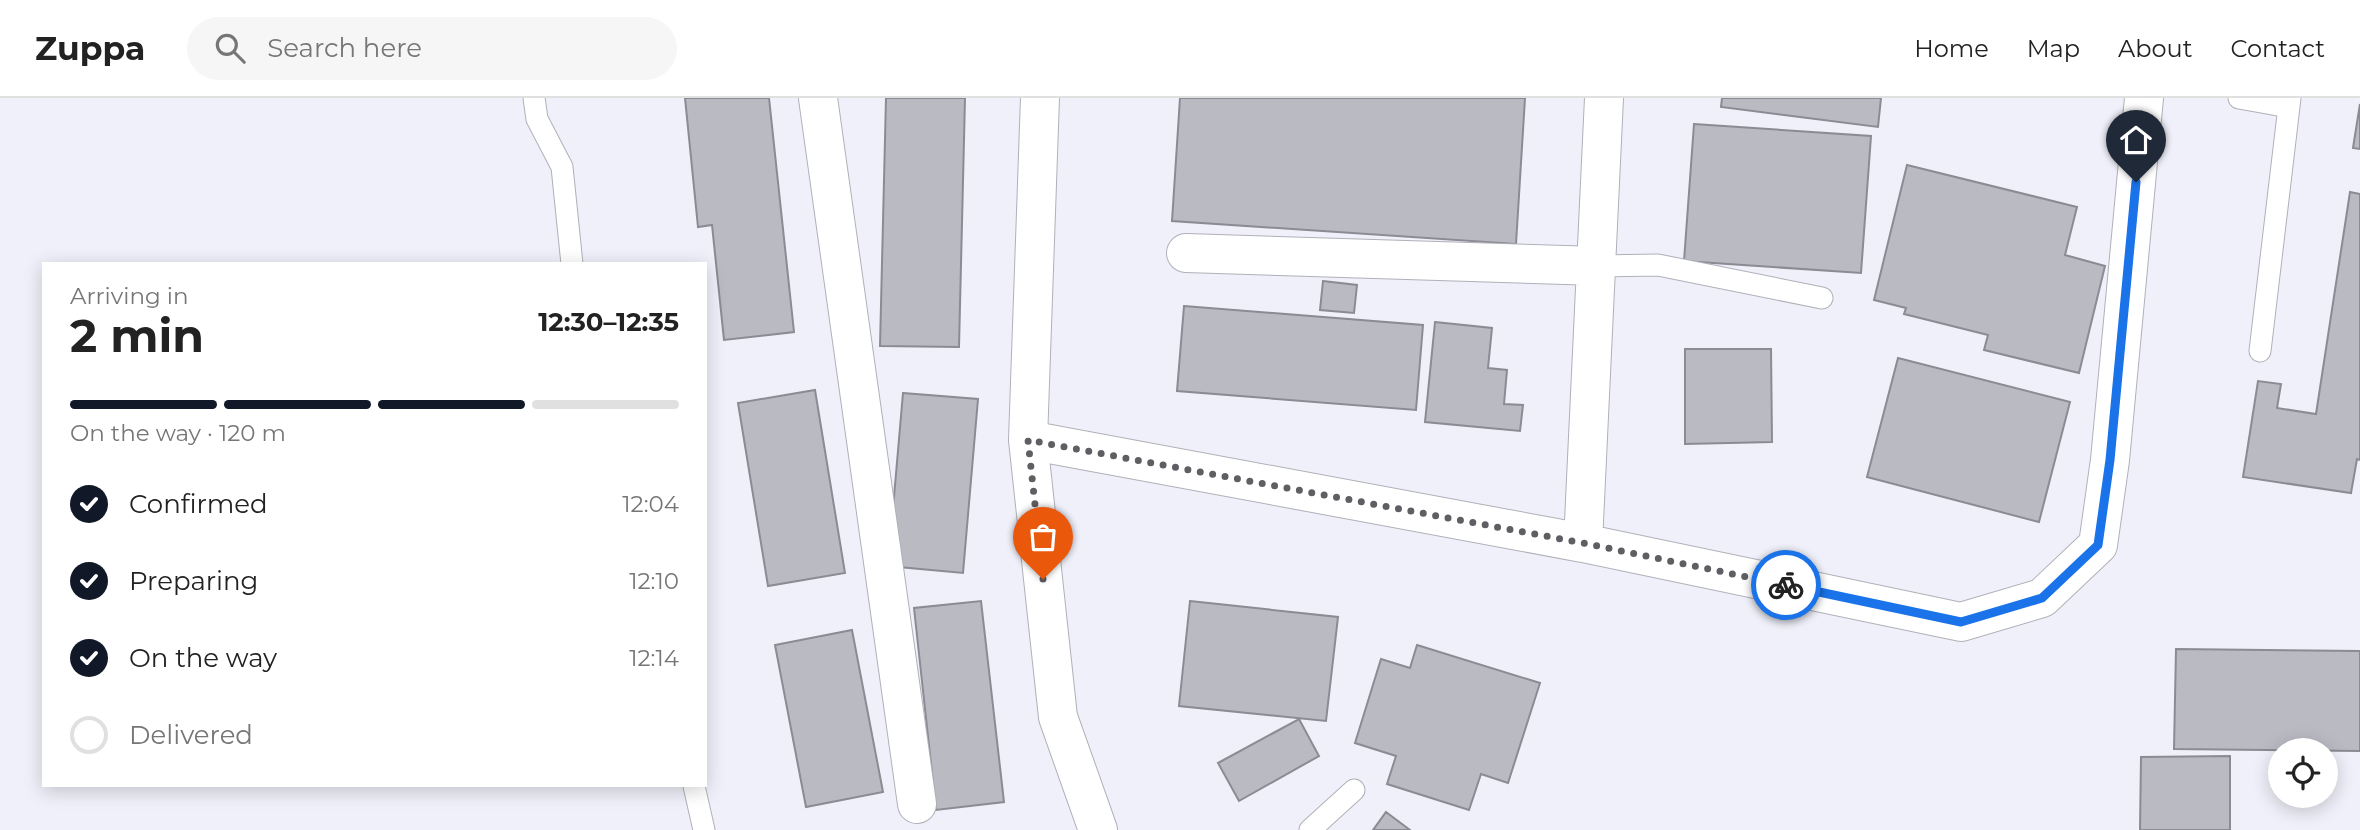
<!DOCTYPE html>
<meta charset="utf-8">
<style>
:root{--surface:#fff;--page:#f6f6f6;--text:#222;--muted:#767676;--line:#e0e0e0;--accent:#111827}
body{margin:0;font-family:Montserrat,sans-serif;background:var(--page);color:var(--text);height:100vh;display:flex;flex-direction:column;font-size:26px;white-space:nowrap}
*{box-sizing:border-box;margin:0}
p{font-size:23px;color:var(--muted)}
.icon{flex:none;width:38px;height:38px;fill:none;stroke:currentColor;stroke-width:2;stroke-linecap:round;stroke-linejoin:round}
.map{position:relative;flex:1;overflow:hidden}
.sheet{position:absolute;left:42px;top:164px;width:665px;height:525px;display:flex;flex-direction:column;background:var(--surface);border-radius:0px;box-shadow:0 4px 18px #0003}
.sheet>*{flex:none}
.controls{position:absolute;left:2268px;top:640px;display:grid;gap:14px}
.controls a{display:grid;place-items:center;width:70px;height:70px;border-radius:50%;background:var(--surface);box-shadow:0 4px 18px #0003;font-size:35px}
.pin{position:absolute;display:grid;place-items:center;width:60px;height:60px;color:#fff;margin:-72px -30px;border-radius:50% 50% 50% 0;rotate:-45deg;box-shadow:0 0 7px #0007}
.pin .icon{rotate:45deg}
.courier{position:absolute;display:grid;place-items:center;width:70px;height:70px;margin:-35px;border:5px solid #1a73e8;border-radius:50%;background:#fff;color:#222;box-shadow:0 2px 9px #0007}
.summary em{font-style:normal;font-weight:700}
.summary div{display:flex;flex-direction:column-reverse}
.summary{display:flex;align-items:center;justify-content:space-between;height:119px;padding:0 28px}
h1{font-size:46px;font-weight:700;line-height:52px}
.bar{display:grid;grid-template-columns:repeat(4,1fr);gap:10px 7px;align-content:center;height:84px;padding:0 28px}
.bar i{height:9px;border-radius:5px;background:var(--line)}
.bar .on{background:var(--accent)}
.bar p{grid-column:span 4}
ol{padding:0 28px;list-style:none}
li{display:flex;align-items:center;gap:21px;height:77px}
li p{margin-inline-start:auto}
li .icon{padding:7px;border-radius:50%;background:var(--accent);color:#fff;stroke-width:4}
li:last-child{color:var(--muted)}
li i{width:38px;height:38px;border:4px solid var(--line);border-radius:50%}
header{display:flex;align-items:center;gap:42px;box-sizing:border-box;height:98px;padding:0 35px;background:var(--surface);border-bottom:2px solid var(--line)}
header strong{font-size:33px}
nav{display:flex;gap:38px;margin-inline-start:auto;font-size:24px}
.search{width:490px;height:63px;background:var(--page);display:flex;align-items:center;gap:18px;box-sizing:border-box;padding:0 24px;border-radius:38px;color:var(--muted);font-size:26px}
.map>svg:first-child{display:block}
</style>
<header>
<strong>Zuppa</strong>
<div class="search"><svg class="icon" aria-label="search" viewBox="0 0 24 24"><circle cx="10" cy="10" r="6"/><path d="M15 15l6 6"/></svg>Search here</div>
<nav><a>Home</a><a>Map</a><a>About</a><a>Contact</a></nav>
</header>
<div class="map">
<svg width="2360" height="732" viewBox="0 0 2360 732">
<rect width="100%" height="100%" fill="#f0f0fa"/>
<path fill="#babac3" stroke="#8b8b94" stroke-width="2" d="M685,0h84l25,234 -70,8 -12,-115 -14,2z
M886,0h79l-6,249 -79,-1z
M1180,0h345l-9,146 -344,-23z
M1722,0h159l-3,29 -157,-20z
M2360,6v45l-7,-1z
M1694,26l177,12 -10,137 -177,-12z
M1907,67l170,42 -12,48 40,11 -26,107 -95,-23 4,-15 -84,-21 2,-6 -32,-8z
M2350,94l10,2v266l-3,-1 -6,34 -108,-16 15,-96 23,3 -4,24 39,6z
M1323,183l34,4 -3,28 -34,-3z
M1184,208l239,19 -7,85 -239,-19z
M1435,224l57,6 -4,40 19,2 -3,34 19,1 -3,26 -95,-9z
M1685,251h86l1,93 -87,2z
M1898,260l172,44 -31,120 -172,-45z
M815,292l30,183 -77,13 -30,-183z
M903,295l75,6 -15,174 -75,-7z
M981,503l23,201 -68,8 -22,-202z
M1190,503l148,16 -12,104 -147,-15z
M852,532l31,162 -77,15 -31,-162z
M1417,547l123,38 -32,100 -27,-9 -12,36 -82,-26 9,-28 -41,-13 26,-84 29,9z
M2176,551l184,2v100l-186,-2z
M1299,621l20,37 -80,45 -21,-38z
M2230,658v74h-90l1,-73z
M1386,714l24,18h-37z"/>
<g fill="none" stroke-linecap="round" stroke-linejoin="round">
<defs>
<path id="lane" d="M534,0l3,21 25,48 10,97
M2239,0l50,9
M1598,168l60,-1 164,33
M2260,253l30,-253
M694,688l10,44
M1310,732l44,-40"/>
<path id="street" d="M818,0l99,706
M1040,0l-12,342 30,277 40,113
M1186,155l412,13
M1028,342l555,103 378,79 81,-24 56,-53 12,-85 34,-362
M1583,445l21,-445"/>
</defs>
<use href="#lane" stroke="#b0b0b9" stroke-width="23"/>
<use href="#street" stroke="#b0b0b9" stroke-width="40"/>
<use href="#lane" stroke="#fff" stroke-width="21"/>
<use href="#street" stroke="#fff" stroke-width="38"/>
</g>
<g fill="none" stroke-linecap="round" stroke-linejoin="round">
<path stroke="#5e5e63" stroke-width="7" stroke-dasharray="0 12.6" d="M1043,481l-15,-139 555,103 203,42"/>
<path stroke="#1a73e8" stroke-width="9" d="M1786,487l175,37 81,-24 56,-53 12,-85 26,-278"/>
</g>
</svg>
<div class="controls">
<a><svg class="icon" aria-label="locate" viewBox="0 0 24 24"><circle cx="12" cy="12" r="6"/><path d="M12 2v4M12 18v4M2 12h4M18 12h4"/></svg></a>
</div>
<div class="pin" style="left:1043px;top:481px;background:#ea580c"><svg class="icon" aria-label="bag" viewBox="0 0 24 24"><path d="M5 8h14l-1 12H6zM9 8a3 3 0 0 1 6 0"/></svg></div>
<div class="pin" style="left:2136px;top:84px;background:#1f2937"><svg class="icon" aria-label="home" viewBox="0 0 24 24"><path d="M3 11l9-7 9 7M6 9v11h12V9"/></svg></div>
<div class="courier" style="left:1786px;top:487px"><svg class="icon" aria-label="bike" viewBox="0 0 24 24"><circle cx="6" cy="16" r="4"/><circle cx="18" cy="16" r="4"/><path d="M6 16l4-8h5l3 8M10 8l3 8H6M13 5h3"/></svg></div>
<section class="sheet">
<div class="summary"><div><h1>2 min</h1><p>Arriving in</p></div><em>12:30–12:35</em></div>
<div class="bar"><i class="on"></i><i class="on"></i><i class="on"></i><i></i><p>On the way · 120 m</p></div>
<ol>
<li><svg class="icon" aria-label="check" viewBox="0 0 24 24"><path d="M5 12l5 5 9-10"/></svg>Confirmed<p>12:04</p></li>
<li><svg class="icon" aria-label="check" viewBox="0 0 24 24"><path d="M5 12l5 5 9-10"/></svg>Preparing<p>12:10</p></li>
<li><svg class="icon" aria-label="check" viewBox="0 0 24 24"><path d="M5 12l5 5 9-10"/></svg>On the way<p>12:14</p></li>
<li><i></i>Delivered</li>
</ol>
</section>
</div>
